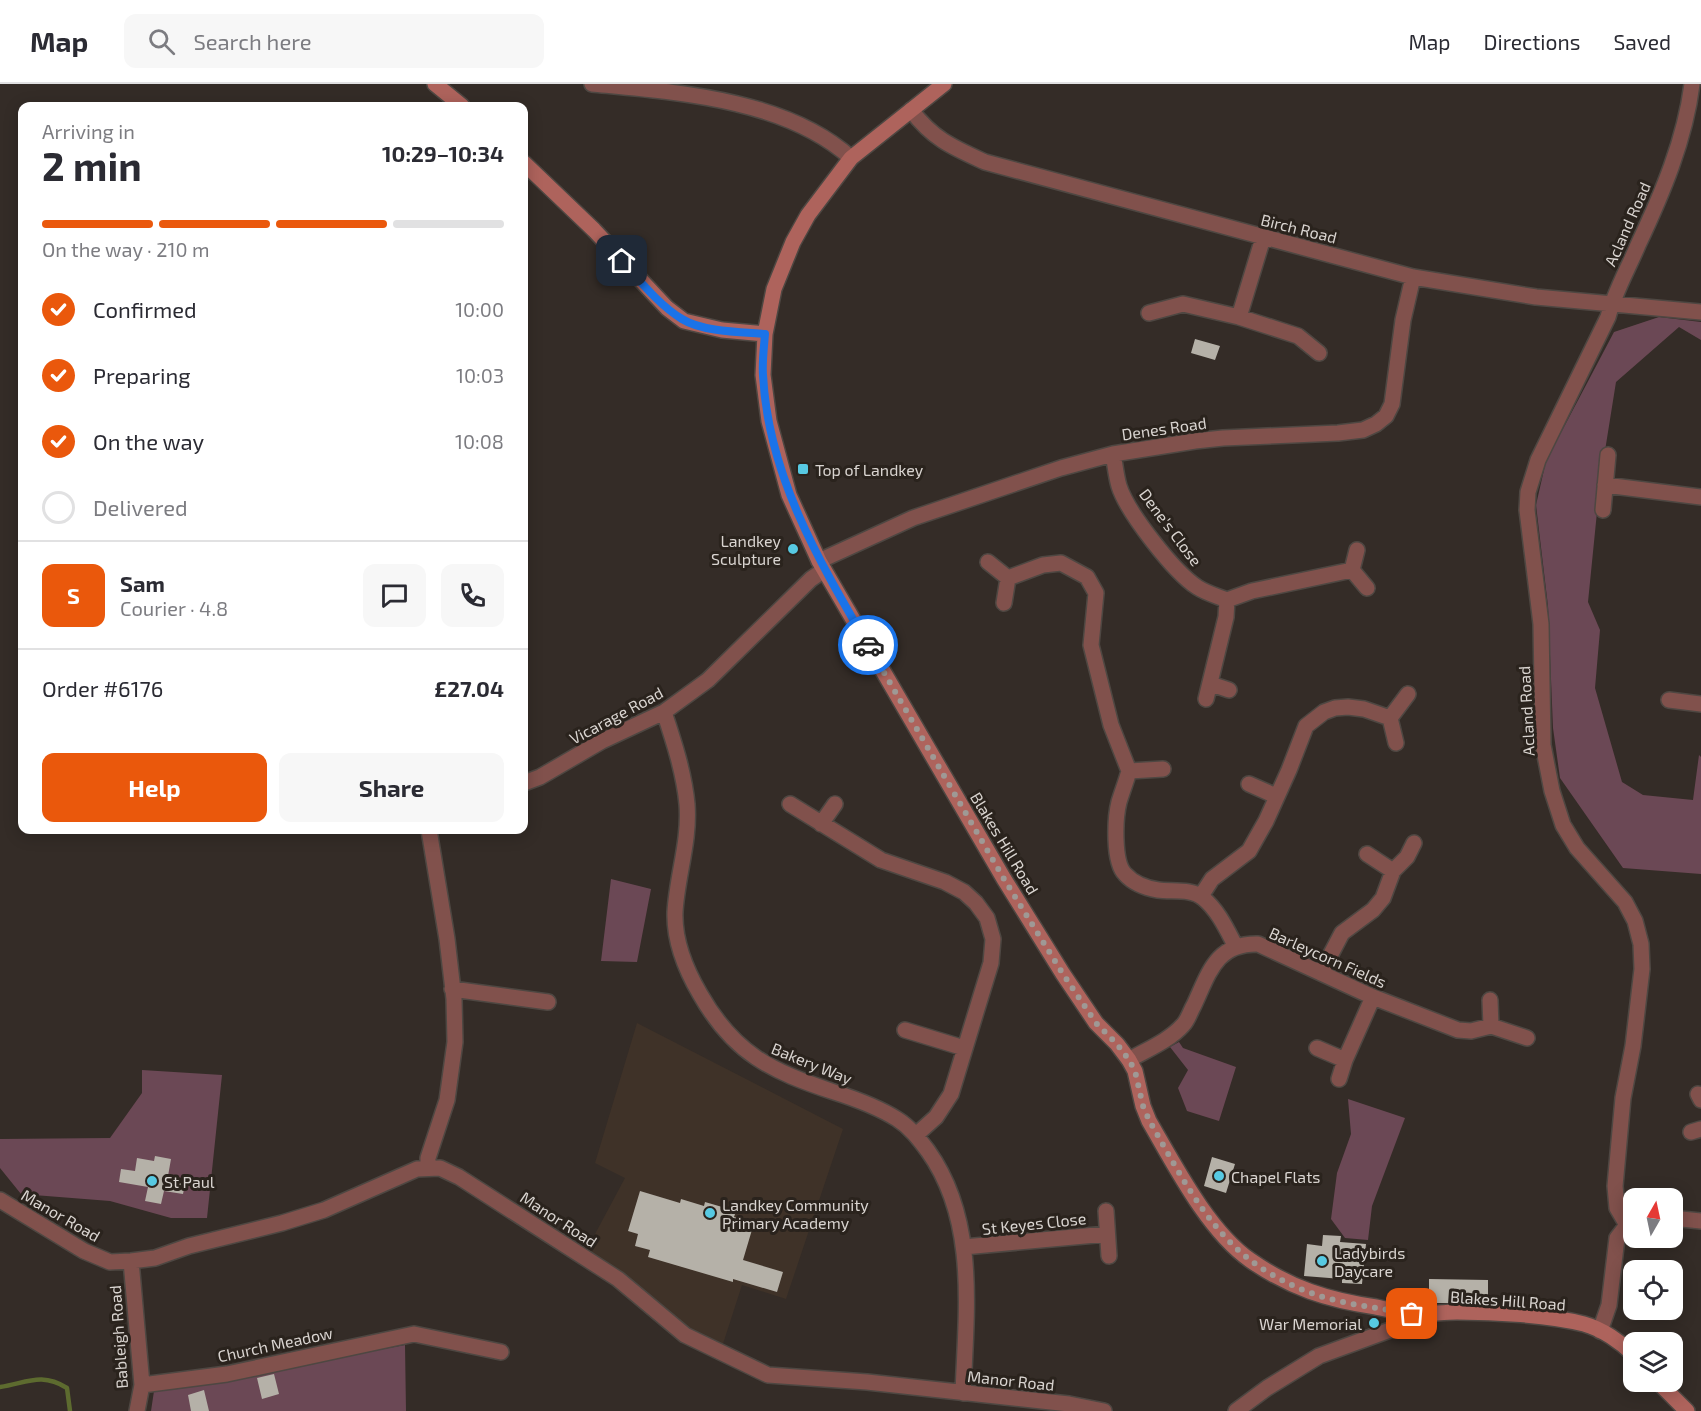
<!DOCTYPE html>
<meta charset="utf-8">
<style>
:root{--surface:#fff;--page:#f7f7f7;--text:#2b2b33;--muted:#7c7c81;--line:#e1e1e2;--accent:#ea580c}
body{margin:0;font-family:"Exo 2",sans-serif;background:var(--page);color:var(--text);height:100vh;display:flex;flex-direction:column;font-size:22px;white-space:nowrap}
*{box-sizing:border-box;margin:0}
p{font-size:20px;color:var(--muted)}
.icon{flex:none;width:33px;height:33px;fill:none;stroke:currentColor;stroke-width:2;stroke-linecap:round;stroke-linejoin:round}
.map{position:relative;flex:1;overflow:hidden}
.drawer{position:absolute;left:18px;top:18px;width:510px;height:732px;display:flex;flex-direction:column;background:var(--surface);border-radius:12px;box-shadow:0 3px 15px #0003}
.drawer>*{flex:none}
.needle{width:39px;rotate:9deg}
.controls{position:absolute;left:1623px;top:1104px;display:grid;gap:12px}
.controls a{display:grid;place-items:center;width:60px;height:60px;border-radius:12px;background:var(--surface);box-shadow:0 3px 15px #0003;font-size:30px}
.pin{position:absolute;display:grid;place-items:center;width:51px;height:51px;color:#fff;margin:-26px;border-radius:12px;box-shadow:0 3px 9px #0006}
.courier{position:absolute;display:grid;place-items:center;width:60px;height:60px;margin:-30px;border:4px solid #1a73e8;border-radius:50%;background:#fff;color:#222;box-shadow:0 2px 8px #0007}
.summary em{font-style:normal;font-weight:700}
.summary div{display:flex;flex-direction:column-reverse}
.summary{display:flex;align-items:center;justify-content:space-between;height:102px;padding:0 24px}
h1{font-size:39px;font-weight:700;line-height:45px}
.bar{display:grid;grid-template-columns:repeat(4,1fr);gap:9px 6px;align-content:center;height:72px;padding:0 24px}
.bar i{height:8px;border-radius:4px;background:var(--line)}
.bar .active{background:var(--accent)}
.bar p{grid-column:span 4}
.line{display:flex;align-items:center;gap:15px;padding:0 24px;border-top:2px solid var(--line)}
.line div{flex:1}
.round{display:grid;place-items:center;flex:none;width:63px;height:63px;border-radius:12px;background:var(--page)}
ol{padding:0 24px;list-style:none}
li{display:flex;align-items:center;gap:18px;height:66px}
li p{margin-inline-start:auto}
li .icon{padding:6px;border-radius:50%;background:var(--accent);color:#fff;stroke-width:4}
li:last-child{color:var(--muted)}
li i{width:33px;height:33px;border:3px solid var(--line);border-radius:50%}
.cta{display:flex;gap:12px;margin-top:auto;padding:12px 24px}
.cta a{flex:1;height:69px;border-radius:12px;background:var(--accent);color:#fff;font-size:24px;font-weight:700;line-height:69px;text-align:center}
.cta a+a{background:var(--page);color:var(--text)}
header{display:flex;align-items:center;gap:36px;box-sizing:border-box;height:84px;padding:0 30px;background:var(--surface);border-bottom:2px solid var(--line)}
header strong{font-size:28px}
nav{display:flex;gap:33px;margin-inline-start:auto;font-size:21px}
.search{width:420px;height:54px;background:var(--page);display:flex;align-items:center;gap:15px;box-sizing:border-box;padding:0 21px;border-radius:12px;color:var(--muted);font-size:22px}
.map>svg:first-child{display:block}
</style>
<header>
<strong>Map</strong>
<div class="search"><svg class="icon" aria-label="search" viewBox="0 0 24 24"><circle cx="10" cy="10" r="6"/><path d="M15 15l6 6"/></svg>Search here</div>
<nav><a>Map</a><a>Directions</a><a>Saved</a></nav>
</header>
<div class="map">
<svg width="1701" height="1327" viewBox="0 0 1701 1327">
<rect width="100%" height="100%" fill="#342c27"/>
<path fill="#3f3228" d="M637,939l206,106 -57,170 -44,-14 -20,62 -33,-19 -102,-79 38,-71 -30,-15z"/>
<path fill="#6b4855" d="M1659,233l42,5v18l-22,-13 -63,55 -16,100 -12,120 12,28 -5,58 27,94 21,13 50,5 6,-45 2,2v117l-78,-6 -63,-90 -7,-50 -5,-122 -12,-101 10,-44 68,-129z
M611,795l40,10 -14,73 -36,-1z
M1179,958l4,6 53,19 -17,54 -32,-10 -9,-23 10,-18 -18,-23z
M142,986l80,5 -15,143h-36l-61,-17 -89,-7 -21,-26v-29l110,-1 32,-45z
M1348,1015l57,19 -33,88 -4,34 -23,-2 -14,-19 6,-46 14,-39z
M405,1261l1,66h-255l3,-20z"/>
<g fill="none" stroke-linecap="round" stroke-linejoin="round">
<path stroke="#5d6b2f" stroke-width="4.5" d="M0,1303c27,-4 41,-15 67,1l3,23"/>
</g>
<path fill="#b5b1a8" d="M1195,255l25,7 -5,14 -24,-7z
M155,1072l16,3 -3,17 18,3 -3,15 -19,-3 -3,13 -16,-3 3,-14 -29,-5 2,-13 14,2 2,-13 17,3z
M1212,1073l23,7 -9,29 -22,-7z
M640,1107l40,12 1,-4 23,7 1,-4 31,9 -2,6 20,6 -11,37 40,12 -6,20 -44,-13v3l-85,-25 2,-7 -15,-4 3,-12 -10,-3z
M1323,1151l18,1 -1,6 26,2 -4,40 -20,-1v-4l-38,-3 3,-32 15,2z
M1429,1195l59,1v23h-59z
M274,1290l5,20 -17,5 -5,-21z
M204,1306l5,21h-18l-3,-16z"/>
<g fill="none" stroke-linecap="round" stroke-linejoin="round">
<defs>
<path id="street" d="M592,0c84,8 194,15 259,74
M911,26c22,29 41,37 74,52l428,115 123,20 165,15
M1149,229l34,-9 56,13 59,19 21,17
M1239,233l24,-79
M1113,370c2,10 3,22 6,32 8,26 55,86 78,101 9,6 20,9 30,13l-1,17 -20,82
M1605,401l96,12
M1603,426l5,-55
M819,477l94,-43 148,-50 52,-14 82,-13 28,-3 115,-5 25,-3 13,-6 10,-8 6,-12 11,-84 10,-43
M988,478l20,16 -4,25
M1352,486l15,18
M1008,494l35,-13 18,-2 26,14 9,16 -5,52 20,80 18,46
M1227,516l25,-9 100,-21 5,-20
M1211,600l18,6
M1669,616l32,4
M664,628c10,30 20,61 23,92 3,37 -10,72 -12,108 -1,28 11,58 25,82 34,60 71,77 134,98 22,7 44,15 63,27 13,8 22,20 31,32 50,70 38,161 35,242
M1396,659l-6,-25 18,-24
M1163,685l-34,2c-3,11 -7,21 -10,31 -4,16 -6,60 6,72 8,9 21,14 33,16 13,2 34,-2 45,8 15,12 24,32 33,49
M524,699l16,-6 62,-36 62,-29 44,-32 103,-101 13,-9
M1249,700l27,12
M790,720l91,56 64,22 19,10 12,11 11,15 6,21 -2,24 -40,131 -15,23 -20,18
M821,740l14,-20
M1367,770l26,17
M1201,812l11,-17 37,-28 17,-30 23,-51 17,-44 18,-14 11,-4 13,-1 16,2 26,9
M1321,889l21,-40 31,-23 10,-12 10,-27 14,-14 7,-14
M452,905l96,13
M1490,916l1,26
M905,946l59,18
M1317,964l28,12
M1129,976c17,-10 40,-19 54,-35 5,-5 7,-13 11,-20 15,-32 22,-62 64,-61l115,53 85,33 13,1 20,-5 36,12
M1339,995l6,-19 28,-63
M1698,1010l3,6
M1691,1048l10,-3
M428,1084v-10l19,-58 8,-58 -1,-43 -7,-60 -18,-109
M0,1116l84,51 26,11 21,-1 24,-3 34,-12 93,-23 42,-13 93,-41 23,-1 19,9 159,102 67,56 83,40 99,7 202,22 35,7
M1106,1127l3,45
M1672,1134l29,3
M964,1163l143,-13
M131,1177l11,124 -5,26
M1600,1247l9,-26 8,-67 10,-13 -10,-17 -2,-22 8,-88 10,-52 9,-77 -1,-25 -6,-23 -10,-19 -48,-54 -14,-23 -11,-34 -9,-46 -2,-121 -14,-114 1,-18 10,-32 70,-143c7,-26 20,-48 30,-72 24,-51 47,-105 54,-161
M142,1301l85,-11 187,-40 87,18
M1236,1327l31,-23 52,-32 90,-33 3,-9"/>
<path id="secondary" d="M435,0l27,22
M944,0l-93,74 -43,57 -15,27 -19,47 -9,45 -2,41 6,46 20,74 30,66 185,318 59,95 33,49 21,21 12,16 6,11 8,35 6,15c25,43 59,110 101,139 40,28 78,40 126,47 11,2 24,6 35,7 15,1 31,-2 46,-2 36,0 92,3 127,12 18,5 37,18 50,31
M524,79l70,67 73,78 17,13 38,9 43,4
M1658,1298l29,29"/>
</defs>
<use href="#street" stroke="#4e4742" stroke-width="18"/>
<use href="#secondary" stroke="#4e4742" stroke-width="18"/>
<use href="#street" stroke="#81514c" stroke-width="15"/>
<use href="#secondary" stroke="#ae635c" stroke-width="15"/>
</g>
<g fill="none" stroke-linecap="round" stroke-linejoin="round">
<path stroke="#9f9995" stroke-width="6" stroke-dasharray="0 10.8" d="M868,561l136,234 59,95 33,49 21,21 12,16 6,11 8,35 6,14c24,42 48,89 82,123 22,23 55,42 86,52 30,10 63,13 95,19"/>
<path stroke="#1a73e8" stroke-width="8" d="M622,177c18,20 37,44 60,58 21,13 59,13 83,15 -1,13 -3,28 -2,41 5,100 56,186 105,270"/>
</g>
<g fill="#57c9e2" stroke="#2a231d" stroke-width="2">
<rect x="797" y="379" width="12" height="12" rx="3"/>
<circle cx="793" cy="465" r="6"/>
<circle cx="1219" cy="1092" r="6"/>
<circle cx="152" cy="1097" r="6"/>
<circle cx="710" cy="1129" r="6"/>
<circle cx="1322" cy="1177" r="6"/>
<circle cx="1374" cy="1239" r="6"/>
</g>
<g text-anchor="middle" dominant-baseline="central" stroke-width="6" stroke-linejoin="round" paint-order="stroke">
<g font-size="16" fill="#d9d4d0" stroke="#2a231d">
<text transform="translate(1627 140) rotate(-66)">Acland Road</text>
<text transform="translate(1299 144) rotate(14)">Birch Road</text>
<text transform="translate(1164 344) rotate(-8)">Denes Road</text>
<text transform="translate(1171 443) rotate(53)">Dene's Close</text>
<text transform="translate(1526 627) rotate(-93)">Acland Road</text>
<text transform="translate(616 631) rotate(-28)">Vicarage Road</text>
<text transform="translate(1005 759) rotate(59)">Blakes Hill Road</text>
<text transform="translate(1328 873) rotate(24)">Barleycorn Fields</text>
<text transform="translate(812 979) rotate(22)">Bakery Way</text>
<text transform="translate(61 1131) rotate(30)">Manor Road</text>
<text transform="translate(559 1135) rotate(33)">Manor Road</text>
<text transform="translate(1034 1139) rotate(-6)">St Keyes Close</text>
<text transform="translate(1508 1216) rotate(4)">Blakes Hill Road</text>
<text transform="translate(118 1253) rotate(-94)">Bableigh Road</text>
<text transform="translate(275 1260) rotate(-12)">Church Meadow</text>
<text transform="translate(1011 1296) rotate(6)">Manor Road</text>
</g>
<g font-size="16" fill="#d9d4d0" stroke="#2a231d" text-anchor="start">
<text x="815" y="385">Top of Landkey</text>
<text x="781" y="456" text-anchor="end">Landkey<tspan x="781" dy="18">Sculpture</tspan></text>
<text x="1231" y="1092">Chapel Flats</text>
<text x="164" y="1097">St Paul</text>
<text x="722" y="1120">Landkey Community<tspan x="722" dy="18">Primary Academy</tspan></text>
<text x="1334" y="1168">Ladybirds<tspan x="1334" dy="18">Daycare</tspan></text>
<text x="1362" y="1239" text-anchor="end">War Memorial</text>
</g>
</g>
</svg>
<div class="controls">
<a><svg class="needle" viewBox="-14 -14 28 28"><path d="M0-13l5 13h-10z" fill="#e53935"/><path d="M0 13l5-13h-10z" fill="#7c7c81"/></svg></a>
<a><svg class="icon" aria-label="locate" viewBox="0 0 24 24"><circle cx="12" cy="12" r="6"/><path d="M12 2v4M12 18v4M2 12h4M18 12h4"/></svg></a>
<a><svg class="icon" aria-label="layers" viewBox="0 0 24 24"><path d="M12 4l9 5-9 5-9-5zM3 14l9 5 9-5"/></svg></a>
</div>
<div class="pin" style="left:1412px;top:1230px;background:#ea580c"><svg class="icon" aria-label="bag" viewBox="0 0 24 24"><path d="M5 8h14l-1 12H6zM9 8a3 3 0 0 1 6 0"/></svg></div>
<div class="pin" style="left:622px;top:177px;background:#1f2937"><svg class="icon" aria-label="home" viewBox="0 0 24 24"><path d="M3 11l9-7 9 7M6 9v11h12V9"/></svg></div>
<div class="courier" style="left:868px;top:561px"><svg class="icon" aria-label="car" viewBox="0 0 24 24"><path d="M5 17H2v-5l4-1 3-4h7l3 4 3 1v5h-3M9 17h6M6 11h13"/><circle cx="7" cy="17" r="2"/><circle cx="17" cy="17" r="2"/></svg></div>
<section class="drawer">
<div class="summary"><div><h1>2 min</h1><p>Arriving in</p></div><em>10:29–10:34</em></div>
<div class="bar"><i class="active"></i><i class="active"></i><i class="active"></i><i></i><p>On the way · 210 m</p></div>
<ol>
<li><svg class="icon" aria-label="check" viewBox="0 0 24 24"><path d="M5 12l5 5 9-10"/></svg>Confirmed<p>10:00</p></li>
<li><svg class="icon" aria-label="check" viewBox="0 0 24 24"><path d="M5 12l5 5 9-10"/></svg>Preparing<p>10:03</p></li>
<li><svg class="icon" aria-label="check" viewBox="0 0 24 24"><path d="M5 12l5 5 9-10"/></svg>On the way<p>10:08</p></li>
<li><i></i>Delivered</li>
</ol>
<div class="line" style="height:108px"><b class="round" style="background:var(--accent);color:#fff">S</b><div><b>Sam</b><p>Courier · 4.8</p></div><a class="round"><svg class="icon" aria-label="chat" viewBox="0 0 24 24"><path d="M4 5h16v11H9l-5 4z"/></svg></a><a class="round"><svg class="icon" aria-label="phone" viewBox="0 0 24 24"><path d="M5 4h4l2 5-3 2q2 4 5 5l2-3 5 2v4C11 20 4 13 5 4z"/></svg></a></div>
<div class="line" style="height:78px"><div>Order #6176</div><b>£27.04</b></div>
<div class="cta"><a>Help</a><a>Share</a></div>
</section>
</div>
